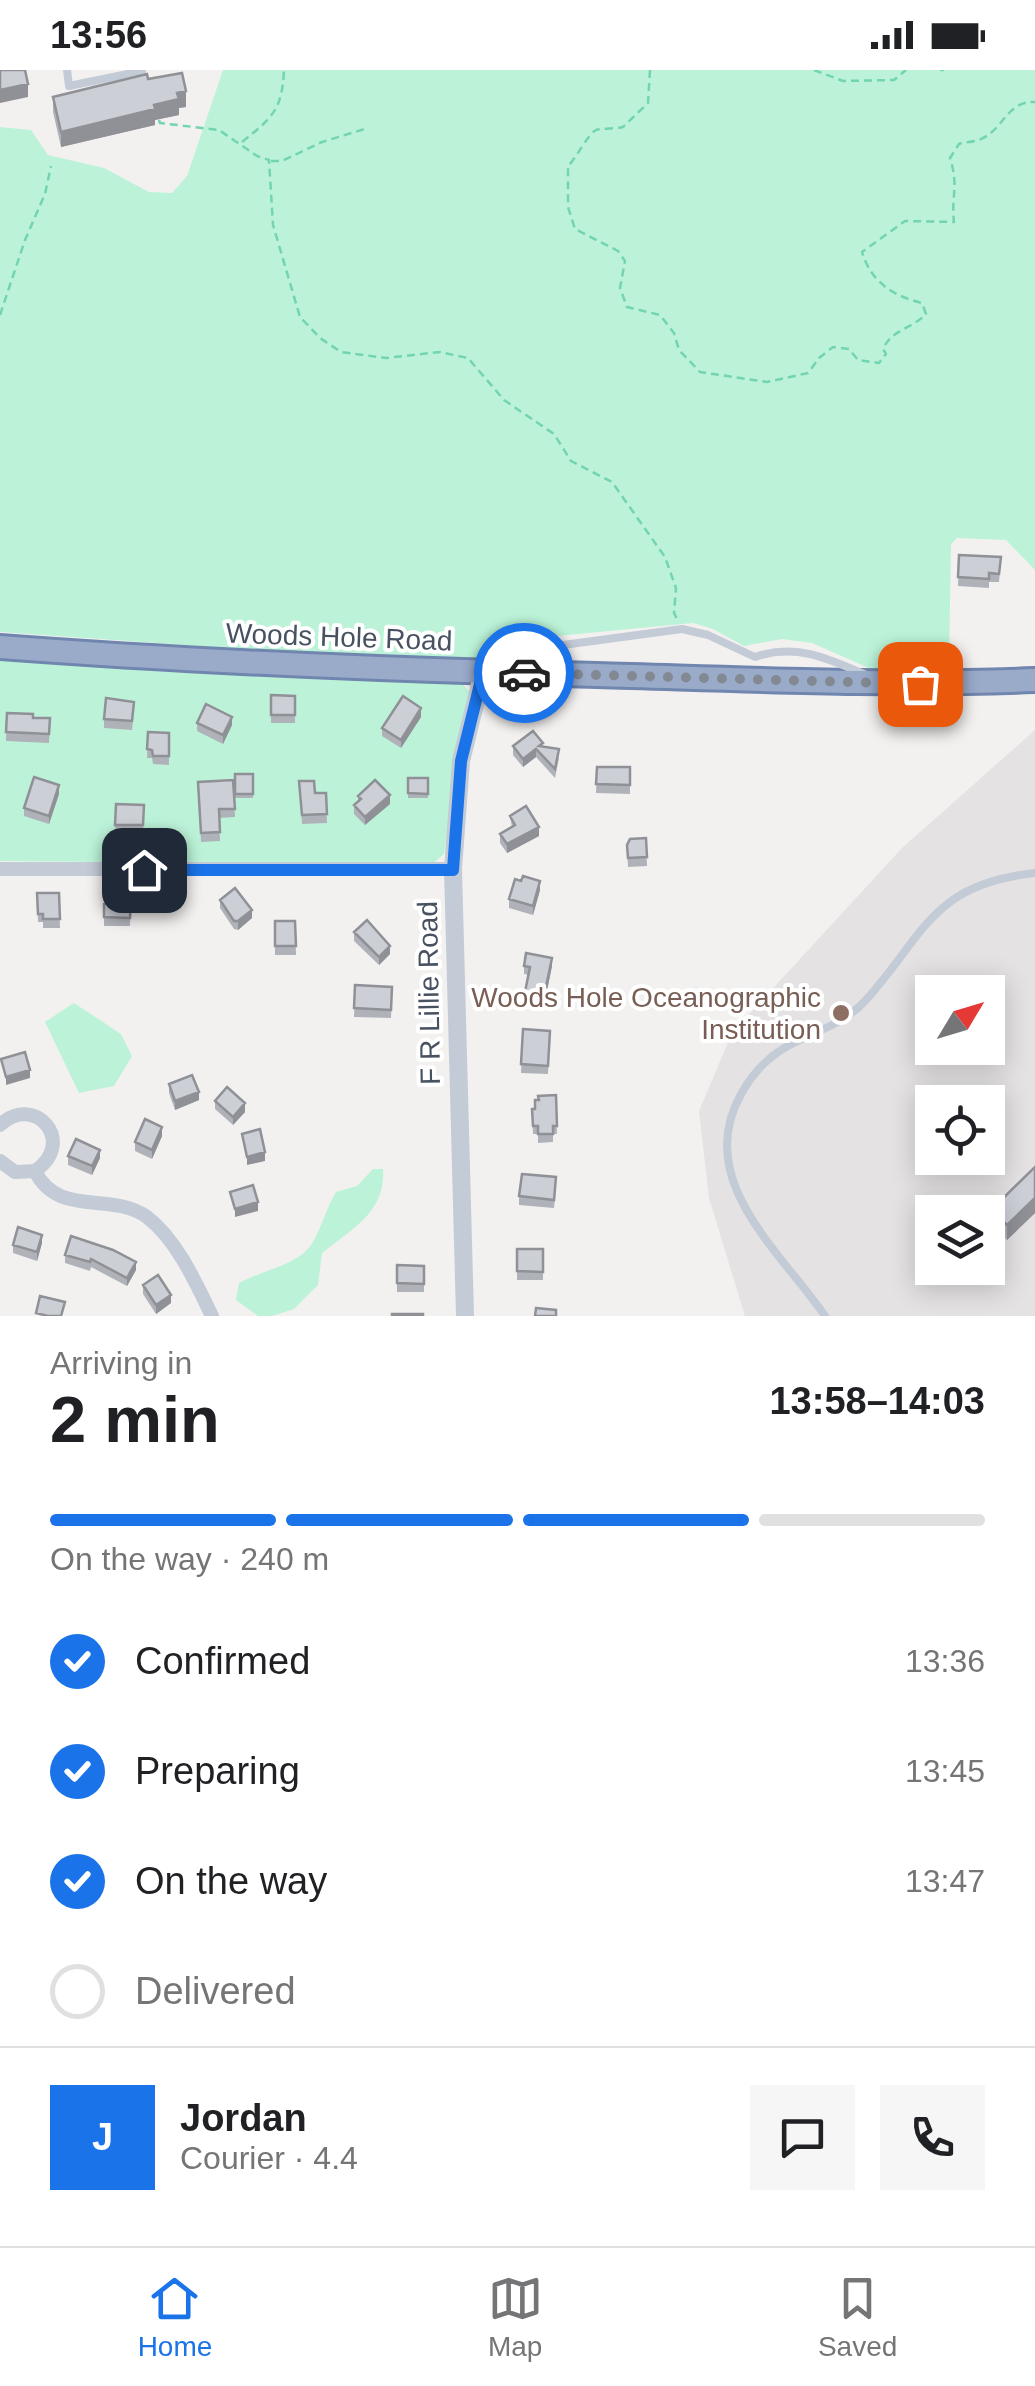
<!DOCTYPE html>
<meta charset="utf-8">
<style>
:root{--surface:#fff;--page:#f6f6f6;--text:#202124;--muted:#757577;--line:#e0e0e0;--accent:#1a73e8}
body{margin:0;font-family:Helvetica,sans-serif;background:var(--page);color:var(--text);height:100vh;display:flex;flex-direction:column;font-size:38px;white-space:nowrap}
*{box-sizing:border-box;margin:0}
p{font-size:32px;color:var(--muted)}
.icon{flex:none;width:55px;height:55px;fill:none;stroke:currentColor;stroke-width:2;stroke-linecap:round;stroke-linejoin:round}
.map{position:relative;height:1246px;overflow:hidden}
.sheet{display:flex;flex-direction:column;background:var(--surface);flex:1}
.sheet>*{flex:none}
.needle{width:65px;rotate:52deg}
.buttons{position:absolute;left:915px;top:905px;display:grid;gap:20px}
.buttons a{display:grid;place-items:center;width:90px;height:90px;border-radius:0px;background:var(--surface);box-shadow:0 5px 25px #0003;font-size:50px}
.pin{position:absolute;display:grid;place-items:center;width:85px;height:85px;color:#fff;margin:-42px;border-radius:20px;box-shadow:0 5px 15px #0006}
.courier{position:absolute;display:grid;place-items:center;width:100px;height:100px;margin:-50px;border:8px solid #1a73e8;border-radius:50%;background:#fff;color:#222;box-shadow:0 2px 12px #0007}
.overview em{font-style:normal;font-weight:800}
.overview div{display:flex;flex-direction:column-reverse}
.overview{display:flex;align-items:center;justify-content:space-between;height:170px;padding:0 50px}
h1{font-size:65px;font-weight:800;line-height:75px}
.bar{display:grid;grid-template-columns:repeat(4,1fr);gap:15px 10px;align-content:center;height:120px;padding:0 50px}
.bar i{height:12px;border-radius:8px;background:var(--line)}
.bar .on{background:var(--accent)}
.bar p{grid-column:span 4}
.line{display:flex;align-items:center;gap:25px;padding:0 50px;border-top:2px solid var(--line)}
.line div{flex:1}
.round{display:grid;place-items:center;flex:none;width:105px;height:105px;border-radius:0px;background:var(--page)}
ol{padding:0 50px;list-style:none}
li{display:flex;align-items:center;gap:30px;height:110px}
li p{margin-inline-start:auto}
li .icon{padding:10px;border-radius:50%;background:var(--accent);color:#fff;stroke-width:4}
li:last-child{color:var(--muted)}
li i{width:55px;height:55px;border:5px solid var(--line);border-radius:50%}
.status{display:flex;justify-content:space-between;align-items:center;height:70px;padding:0 50px;background:var(--surface);direction:ltr}
.status svg{height:28px;fill:currentColor}
.tab-bar{display:flex;justify-content:space-around;align-items:center;height:140px;border-top:2px solid var(--line);background:var(--surface);font-size:28px;color:var(--muted)}
.tab-bar a{display:grid;justify-items:center;gap:5px}
.tab-bar .on{color:var(--accent)}
.map>svg:first-child{display:block}
</style>
<div class="status"><b>13:56</b><svg viewBox="0 0 49 12"><path d="M0 12V9h3v3zM5 12V6h3v6zM10 12V3h3v9zM15 12V0h3v12zM26 1h20v11H26zM47 4h2v5h-2z"/></svg></div>
<div class="map">
<svg width="1035" height="1246" viewBox="0 0 1035 1246">
<rect width="100%" height="100%" fill="#f3f1f0"/>
<path fill="#e4e2e2" fill-rule="evenodd" d="M1035,660v586h-290l-36,-118 -10,-87 33,-78 170,-185zM932,922h56v56h-56zM932,1032h56v56h-56zM932,1142h56v56h-56z"/>
<path fill="#bcf3d8" d="M223,0h812v500l-29,-30 -49,-2 -6,6 -2,119 -3,7 -7,3h-59l-68,-30 -30,-4 -38,7 -31,-17 -20,-6 -146,14 -9,7 -2,12 -13,8 -137,-5 -386,-27v-505l31,3 17,25 56,13 45,24 23,1 15,-17z
M0,589l170,13 293,12 7,9 -26,161 -12,10 -8,1 -424,-4z
M74,933l47,31 11,22 -18,30 -35,7 -34,-71z
M373,1099h10c3,43 -31,60 -61,84l-4,32 -24,24 -22,7h-14l-22,-16 3,-17c23,-13 57,-17 72,-38 10,-15 15,-37 25,-53l21,-6z"/>
<g fill="none" stroke-linecap="round" stroke-linejoin="round">
<defs>
<path id="trunk" d="M0,577c199,15 397,23 597,28 146,4 292,11 438,5"/>
</defs>
<use href="#trunk" stroke="#7086af" stroke-width="28"/>
<path stroke="#72d4b0" stroke-width="2.5" stroke-dasharray="8 5" stroke-linecap="butt" d="M650,0l-2,33 -25,24c-8,2 -19,1 -27,3 -8,4 -19,27 -28,36v41l7,22 43,22 7,10 -5,27 7,19 33,8 14,18 5,17 21,22 67,10 41,-9 11,-15 14,-11 16,2 9,11 21,3 7,-9 -3,-5c9,-20 29,-20 43,-35l-4,-11c-29,-7 -51,-21 -60,-51l43,-31 49,1c-3,-26 5,-36 -4,-64l9,-14c7,-2 17,-2 24,-6 21,-10 24,-37 52,-36
M814,0l29,11 51,-1 12,-10
M940,0h4
M159,50l1,3 59,7 38,26 12,4 4,65 27,92 20,21 21,14 45,6 54,-6 28,6 36,42 50,34 17,27 41,21 53,75 11,31 -2,25 3,6
M242,72c31,-25 40,-32 42,-72
M271,91h11l40,-19 46,-14
M0,245l25,-75 20,-46 6,-28"/>
<path stroke="#c3cbd6" stroke-width="8" d="M67,0l2,16 73,-15
M563,575l119,-16 26,6 47,22c40,-14 72,1 109,17
M825,1246c-44,-64 -131,-135 -85,-220 7,-13 16,-26 28,-36 29,-26 70,-29 97,-59 60,-66 66,-117 170,-128"/>
<path stroke="#c3cbd6" stroke-width="14" d="M0,799h453
M0,1055c34,-33 78,17 35,46l-20,1 -15,-11
M35,1101c23,47 76,20 112,46 30,23 49,66 65,99"/>
<path stroke="#c3cbd6" stroke-width="18" d="M465,1246l-12,-447 8,-108 22,-89"/>
<use href="#trunk" stroke="#9aabca" stroke-width="22"/>
</g>
<path fill="#afb2b8" d="M148,9l38,28 -7,1v7l-24,5v5l-94,22 -8,-35v-15z
M959,485l42,2 -2,25h-10v6l-31,-2z
M271,625l24,1v27h-24z
M134,640l-2,20 -28,-2v-9z
M7,643l26,5h17l-1,25 -43,-2z
M421,647l-20,31 -19,-12v-8z
M197,653l35,2 -9,19 -26,-13z
M148,662l21,1v32l-16,-1 -1,-6h-5z
M513,676l30,1 16,11 -4,20 -19,-21 -13,10 -10,-12z
M597,697h33v27l-34,-1z
M235,704h18v24h-18z
M408,708h20v20h-20z
M233,710l2,37 -16,1 1,23 -19,1 -3,-60z
M299,711l16,12h11l1,30 -25,1z
M59,724l-10,30 -25,-8v-8z
M358,726l32,8 -25,21 -11,-11v-9l4,-4z
M116,734l28,1 -1,29 -28,-1z
M510,746l29,20 -32,17 -7,-10v-9l12,-7z
M646,768l1,28 -19,1 -1,-22z
M540,820l-7,25 -24,-7v-9z
M37,823h22l1,35h-17v-6h-5z
M131,825l-1,31h-26v-22h9z
M220,830l32,18 -14,12 -4,-1 -14,-21z
M275,851h20l1,34h-21z
M354,862l36,22 -11,11 -25,-24z
M524,896h28l-9,44 -19,-4 5,-31 -5,-1z
M355,915l37,2 -1,31 -37,-1z
M523,959l27,2 -2,43 -27,-1z
M169,1014l30,16 -24,10 -6,-17z
M556,1025l1,39h-4v8l-15,1v-9h-5l-1,-25z
M215,1031l30,11 -12,13 -18,-16z
M162,1066l-10,23 -17,-8v-9z
M68,1086l32,2 -8,17 -24,-10z
M1035,1097v46l-28,27 -15,-16v-15z
M556,1116l-2,22 -35,-3v-9z
M71,1166l65,34 -9,16 -36,-19 -1,4 -25,-8v-8z
M42,1173l-5,18 -24,-8v-8z
M517,1179h26v31h-26z
M397,1195l27,1v26h-27z
M143,1215l28,18 -15,11 -13,-20z"/>
<path fill="#8f9196" d="M28,14v13l-28,6v-13z
M186,21v16l-7,1v7l-24,5v5l-94,22v-15l93,-27 23,-12z
M421,638v9l-20,31v-8z
M232,647v8l-9,19v-9z
M536,679v8l-13,10v-8z
M59,715v9l-10,30v-8z
M390,725v9l-25,21v-8z
M539,757v9l-32,17v-9z
M540,811v9l-7,25v-9z
M252,840v8l-14,12v-9z
M390,876v8l-11,11v-8z
M552,888v8l-9,44v-9z
M30,1000v8l-24,7v-8z
M199,1022v8l-24,10v-9z
M245,1033v9l-12,13v-8z
M162,1057v9l-10,23v-9z
M100,1080v8l-8,17v-9z
M265,1082v9l-18,4v-8z
M1035,1128v15l-28,27v-15z
M258,1132v9l-23,6v-8z
M42,1165v8l-5,18v-9z
M136,1192v8l-9,16v-8z
M171,1225v8l-15,11v-9z"/>
<path fill="#cccfd6" stroke="#8f9196" stroke-width="2.5" d="M0,0h25l3,14 -28,6z
M182,3l4,18 -9,2 2,6 -25,6 1,4 -94,23 -8,-35 94,-23 1,5z
M959,485l42,2 -2,17 -10,-1v6l-31,-2z
M271,625l24,1v19h-24z
M403,626l18,12 -20,32 -19,-12z
M106,628l28,4 -2,19 -28,-2z
M206,634l26,13 -9,18 -26,-12z
M7,643l26,1v4h17l-1,16 -43,-2z
M533,661l10,12 -4,3 20,3 -4,20 -19,-20 -13,10 -10,-13z
M148,662l21,1v23h-16l-1,-6 -5,-1z
M597,697h33v18l-34,-1z
M235,704h18v20h-18z
M34,707l25,8 -10,31 -25,-8z
M408,708h20v16l-20,-1z
M233,710l2,29h-16l1,23 -19,1 -3,-51z
M375,710l15,15 -25,22 -11,-12 7,-6 -3,-3z
M299,711h15l1,12h11l1,21 -25,1z
M116,734l28,1 -1,20h-28z
M526,736l13,21 -32,17 -7,-10 15,-9 -5,-9z
M646,768l1,19 -19,1 -1,-13 3,-6z
M523,806l17,5 -7,25 -24,-7 6,-20 6,2z
M235,818l17,22 -14,11h-4l-14,-21z
M37,823h22l1,26h-17v-5h-5z
M114,825h17l-1,23 -26,-1v-13h9z
M367,850l23,26 -11,11 -25,-25z
M275,851h20l1,25h-21z
M526,883l26,5 -9,43 -19,-4 6,-30 -6,-1z
M355,915l37,2 -1,23 -37,-2z
M523,959l27,2 -2,35 -27,-2z
M25,982l5,18 -24,7 -5,-18z
M192,1005l7,17 -24,9 -6,-17z
M227,1017l18,16 -12,14 -18,-16z
M556,1025l1,31h-4v8h-15v-8h-5l-1,-17h3v-9h4l-1,-4z
M145,1049l17,8 -10,23 -17,-8z
M260,1059l5,23 -18,5 -5,-23z
M76,1069l24,11 -8,16 -24,-10z
M1035,1097v31l-28,27 -15,-16z
M522,1104l34,3 -2,23 -35,-4z
M253,1115l5,17 -23,7 -5,-17z
M18,1157l24,8 -5,17 -24,-7z
M71,1166l42,14 23,12 -9,16 -36,-19 -1,3 -25,-7z
M517,1179h26v23l-26,-1z
M397,1195l27,1v18l-27,-1z
M158,1205l13,20 -15,10 -13,-20z
M40,1226l25,6 -4,14h-13l-12,-3z
M536,1238l20,2v6h-21z
M392,1244h31v2h-31z"/>
<g fill="none" stroke-linecap="round" stroke-linejoin="round">
<path stroke="#838992" stroke-width="10" stroke-dasharray="0 18" d="M524,603l396,11"/>
<path stroke="#1a73e8" stroke-width="12" d="M144,800h309l8,-109 22,-89 41,1"/>
</g>
<circle fill="#8d6e63" stroke="#fff" stroke-width="4" cx="841" cy="943" r="10"/>
<g text-anchor="middle" dominant-baseline="central" stroke-width="8" stroke-linejoin="round" paint-order="stroke">
<g font-size="28" fill="#475160" stroke="#fff">
<text transform="translate(339 567) rotate(2)">Woods Hole Road</text>
<text transform="translate(429 923) rotate(-91)">F R Lillie Road</text>
</g>
<g font-size="28" fill="#785e54" stroke="#fff" text-anchor="end">
<text x="821" y="927">Woods Hole Oceanographic<tspan x="821" dy="32">Institution</tspan></text>
</g>
</g>
</svg>
<div class="buttons">
<a><svg class="needle" viewBox="-14 -14 28 28"><path d="M0-13l5 13h-10z" fill="#e53935"/><path d="M0 13l5-13h-10z" fill="#757577"/></svg></a>
<a><svg class="icon" aria-label="locate" viewBox="0 0 24 24"><circle cx="12" cy="12" r="6"/><path d="M12 2v4M12 18v4M2 12h4M18 12h4"/></svg></a>
<a><svg class="icon" aria-label="layers" viewBox="0 0 24 24"><path d="M12 4l9 5-9 5-9-5zM3 14l9 5 9-5"/></svg></a>
</div>
<div class="pin" style="left:920px;top:614px;background:#ea580c"><svg class="icon" aria-label="bag" viewBox="0 0 24 24"><path d="M5 8h14l-1 12H6zM9 8a3 3 0 0 1 6 0"/></svg></div>
<div class="pin" style="left:144px;top:800px;background:#1f2937"><svg class="icon" aria-label="home" viewBox="0 0 24 24"><path d="M3 11l9-7 9 7M6 9v11h12V9"/></svg></div>
<div class="courier" style="left:524px;top:603px"><svg class="icon" aria-label="car" viewBox="0 0 24 24"><path d="M5 17H2v-5l4-1 3-4h7l3 4 3 1v5h-3M9 17h6M6 11h13"/><circle cx="7" cy="17" r="2"/><circle cx="17" cy="17" r="2"/></svg></div>
</div>
<section class="sheet">
<div class="overview"><div><h1>2 min</h1><p>Arriving in</p></div><em>13:58–14:03</em></div>
<div class="bar"><i class="on"></i><i class="on"></i><i class="on"></i><i></i><p>On the way · 240 m</p></div>
<ol>
<li><svg class="icon" aria-label="check" viewBox="0 0 24 24"><path d="M5 12l5 5 9-10"/></svg>Confirmed<p>13:36</p></li>
<li><svg class="icon" aria-label="check" viewBox="0 0 24 24"><path d="M5 12l5 5 9-10"/></svg>Preparing<p>13:45</p></li>
<li><svg class="icon" aria-label="check" viewBox="0 0 24 24"><path d="M5 12l5 5 9-10"/></svg>On the way<p>13:47</p></li>
<li><i></i>Delivered</li>
</ol>
<div class="line" style="height:180px"><b class="round" style="background:var(--accent);color:#fff">J</b><div><b>Jordan</b><p>Courier · 4.4</p></div><a class="round"><svg class="icon" aria-label="chat" viewBox="0 0 24 24"><path d="M4 5h16v11H9l-5 4z"/></svg></a><a class="round"><svg class="icon" aria-label="phone" viewBox="0 0 24 24"><path d="M5 4h4l2 5-3 2q2 4 5 5l2-3 5 2v4C11 20 4 13 5 4z"/></svg></a></div>
</section>
<nav class="tab-bar">
<a class="on"><svg class="icon" aria-label="home" viewBox="0 0 24 24"><path d="M3 11l9-7 9 7M6 9v11h12V9"/></svg>Home</a>
<a><svg class="icon" aria-label="map" viewBox="0 0 24 24"><path d="M3 6l6-2 6 2 6-2v14l-6 2-6-2-6 2zM9 4v14M15 6v14"/></svg>Map</a>
<a><svg class="icon" aria-label="saved" viewBox="0 0 24 24"><path d="M7 4h10v16l-5-4-5 4z"/></svg>Saved</a>
</nav>
